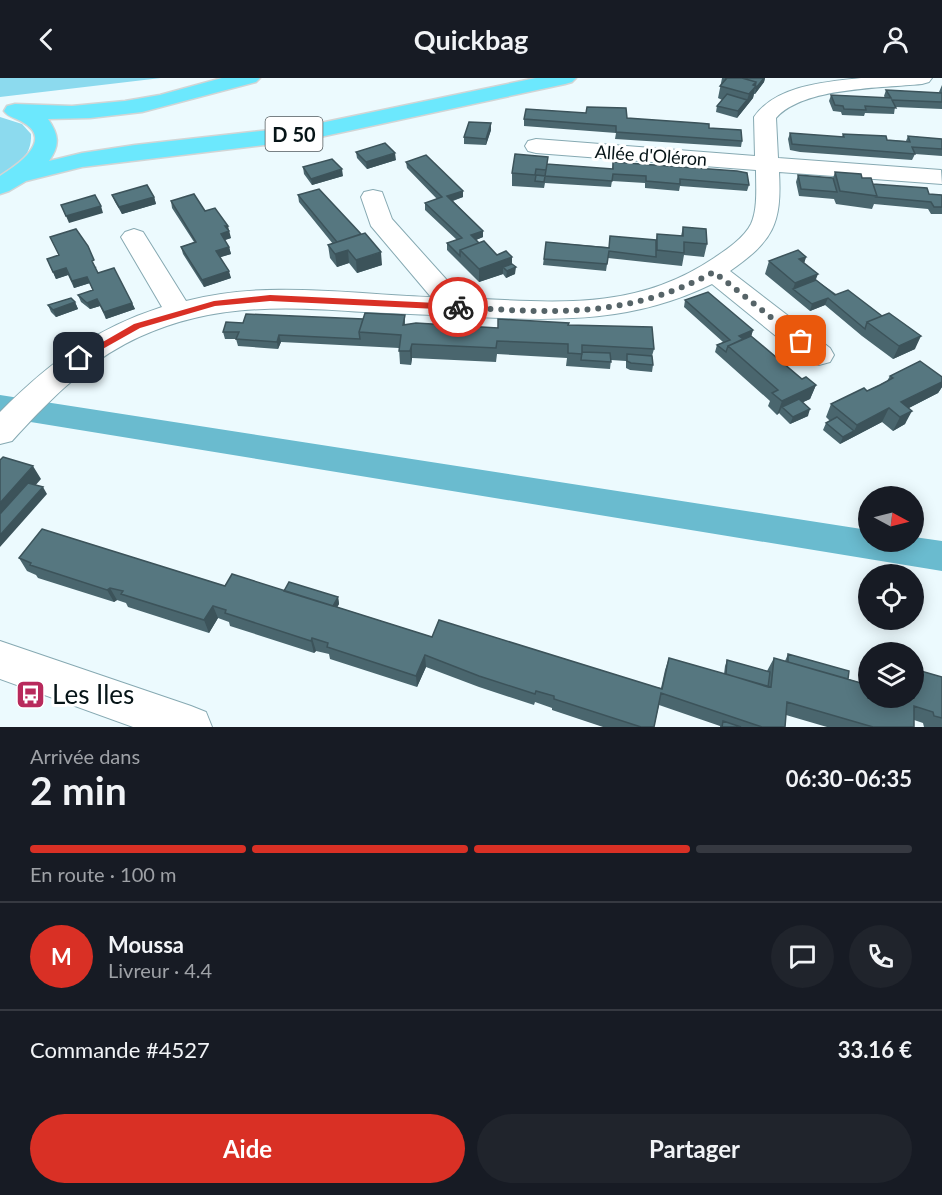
<!DOCTYPE html>
<html lang="fr">
<meta charset="utf-8">
<style>
:root{--surface:#171b24;--page:#20242c;--text:#f1f3f6;--muted:#9ea1a6;--line:#363941;--accent:#d93025}
body{margin:0;font-family:Lato,sans-serif;background:var(--page);color:var(--text);height:100vh;display:flex;flex-direction:column;font-size:22px;white-space:nowrap}
*{box-sizing:border-box;margin:0}
p{font-size:20px;color:var(--muted)}
.icon{flex:none;width:33px;height:33px;fill:none;stroke:currentColor;stroke-width:2;stroke-linecap:round;stroke-linejoin:round}
.map{position:relative;height:649px;overflow:hidden}
.sheet{display:flex;flex-direction:column;background:var(--surface);flex:1}
.sheet>*{flex:none}
.needle{width:39px;rotate:97deg}
.fabs{position:absolute;left:858px;top:408px;display:grid;gap:12px}
.fabs a{display:grid;place-items:center;width:66px;height:66px;border-radius:50%;background:var(--surface);box-shadow:0 3px 15px #0003;font-size:30px}
.pin{position:absolute;display:grid;place-items:center;width:51px;height:51px;color:#fff;margin:-26px;border-radius:12px;box-shadow:0 3px 9px #0006}
.courier{position:absolute;display:grid;place-items:center;width:60px;height:60px;margin:-30px;border:4px solid #d93025;border-radius:50%;background:#fff;color:#222;box-shadow:0 2px 8px #0007}
.overview em{font-style:normal;font-weight:700}
.overview div{display:flex;flex-direction:column-reverse}
.overview{display:flex;align-items:center;justify-content:space-between;height:102px;padding:0 30px}
h1{font-size:39px;font-weight:700;line-height:45px}
.bar{display:grid;grid-template-columns:repeat(4,1fr);gap:9px 6px;align-content:center;height:72px;padding:0 30px}
.bar i{height:8px;border-radius:4px;background:var(--line)}
.bar .current{background:var(--accent)}
.bar p{grid-column:span 4}
.line{display:flex;align-items:center;gap:15px;padding:0 30px;border-top:2px solid var(--line)}
.line div{flex:1}
.round{display:grid;place-items:center;flex:none;width:63px;height:63px;border-radius:32px;background:var(--page)}
.cta{display:flex;gap:12px;margin-top:auto;padding:12px 30px}
.cta a{flex:1;height:69px;border-radius:36px;background:var(--accent);color:#fff;font-size:24px;font-weight:700;line-height:69px;text-align:center}
.cta a+a{background:var(--page);color:var(--text)}
header{display:flex;justify-content:space-between;align-items:center;height:78px;padding:0 30px;background:var(--surface);font-size:27px;font-weight:700}
.map>svg:first-child{display:block}
</style>
<header><svg class="icon" aria-label="back" viewBox="0 0 24 24"><path d="M15 5l-7 7 7 7"/></svg>Quickbag<svg class="icon" aria-label="person" viewBox="0 0 24 24"><circle cx="12" cy="8" r="4"/><path d="M4 21q1-7 8-7t8 7"/></svg></header>
<div class="map">
<svg width="942" height="649" viewBox="0 0 942 649">
<rect width="100%" height="100%" fill="#ecfafe"/>
<path fill="#8cdaee" d="M0,0h161l-161,19z
M0,39l22,7 9,10c1,23 -14,31 -31,43z"/>
<g fill="none" stroke-linecap="round" stroke-linejoin="round">
<path fill="#6abbcf" fill-rule="evenodd" d="M0,317l868,135v12h46v-5l28,4v30l-942,-154z"/>
<defs>
<path id="minor" d="M861,0h71l-3,4 -7,2c-39,4 -119,3 -146,34l2,40 163,12 1,14 -163,-12c3,52 -6,69 -49,99l100,77 4,7 -4,7 -11,3 -11,-3 -96,-78c-78,38 -150,37 -235,33 -37,-2 -75,-3 -113,-5 -86,-6 -160,-9 -239,32 -45,24 -79,60 -113,97l-12,3v-32c50,-50 94,-83 162,-105l-41,-70 4,-5 9,-3 9,3 43,69c80,-21 164,-7 245,-4l-60,-71 -10,-29 3,-5 9,-2 9,2 10,27 71,79c91,4 171,14 251,-40 12,-8 30,-20 37,-34 7,-15 5,-38 5,-54l-220,-17 -8,-2 -3,-5 3,-5 8,-2 219,17 -1,-39c22,-32 72,-35 107,-39z
M0,563l191,65 15,6 6,15h-79l-133,-48z"/>
<path id="primary" d="M222,0h38l-4,4 -114,30 -52,6 -42,1c11,16 12,26 1,42l33,-8 53,-8 171,-19 230,-48h40l-4,4 -7,2 -259,56 -224,27 -56,14 -17,10 -9,3v-18c16,-10 54,-35 24,-53 -7,-5 -15,-5 -20,-12l3,-5 8,-2 57,2 53,-5 35,-6z"/>
</defs>
<use href="#minor" stroke="#86a9b2" stroke-width="2"/>
<use href="#primary" stroke="#d2d5d5" stroke-width="3"/>
<use href="#minor" fill="#fff" fill-rule="evenodd"/>
<use href="#primary" fill="#6ce8fd" fill-rule="evenodd"/>
</g>
<path fill="#4a666e" d="M722,0h43l-1,4 -9,12h-1l-1,4 -16,20 -21,-6 1,-6 5,-6 -4,-2z
M942,7v24l-47,-2 -1,7 -29,-1 -1,3 -22,-1 -1,-3 -8,-1 -4,-10 2,-6 54,3 -1,-2 2,-6 54,3 -1,-1z
M627,40l82,10 33,13 -1,6 -126,-8 1,-6 -92,-7v-7z
M491,52l-5,15 -22,-1v-7z
M790,55l52,4 1,-3 44,6 19,1 2,-5 34,3v17l-27,-2 -3,6 -112,-8 -10,-2 -2,-11z
M356,74l40,8 -29,9 -10,-11z
M406,84l57,35 -10,4 30,30v6l-7,3 3,3 33,21 3,10 -9,4 -3,-4 -24,8 -32,-32v-7l10,-3 -32,-30v-7l12,-4 -30,-31z
M613,84l136,23 -2,6 -67,-5 -1,5 -34,-3v-5l-33,-2 -1,6 -66,-4 -1,5 -32,-2v-13l35,-9 65,5z
M303,89l40,9 -31,9 -8,-11z
M835,94l27,6 11,6 56,10 13,1v19h-11l-3,-5 -54,-5 -2,5 -36,-5 -2,-5 -35,-3 -3,-14 2,-7 35,3z
M112,117l42,2 2,7 -34,10 -7,-12z
M298,117l84,70 -25,8 -8,-10 -12,4 -7,-9 -2,-13 5,-1 -34,-42z
M171,123l34,10 26,27 -6,2 4,7 2,7 -11,3 11,21 -27,9 -21,-33 -2,-7 13,-5 -22,-34z
M683,149l24,17 -3,13 -20,-2 -2,11 -74,-8 -2,13 -63,-6 3,-23 62,5 48,-7 1,-6 24,2z
M806,179l-2,6 12,17 99,69 -22,10 -31,-23 -37,-31 -15,6 -45,-37 4,-13z
M47,181l50,8 -2,1 3,5 34,30 3,6 -29,10 -6,-13 -10,3 -9,-7 -3,-7 15,-4 -3,-8 -16,5 -6,-13 -12,4z
M685,222l68,30 -2,6 51,43 14,6 -6,14 -7,3 5,14 -18,8 -11,-11 -2,2 -9,-9 2,-5 -55,-49 2,-7 6,-3 -39,-35z
M75,224l3,7 -22,8 -5,-5 -3,-7z
M405,237v9l93,4 71,-3 85,24 -2,7 1,9 -1,7 -22,-2 -4,-2v-7l-15,-1 -1,9 -44,-3 1,-8 -70,-4 -1,8 -84,-4 -1,7 -11,-1 -1,-16 -118,-6 -3,7 -40,-3 -2,-7h-11l-2,-7 20,-9 120,-4z
M890,298l52,1v10l-4,6 -29,15 -4,16 -12,7 -11,-9 -42,22 -17,-14 3,-7 4,-2 -4,-4 5,-13 36,-13 20,-10z
M19,480l206,28 59,5 54,6 1,7 -2,3 95,30 229,51 4,-18 4,-12 55,16 1,-8 2,-6 40,11 7,-13 11,3 3,-7 60,25 66,19 28,-21v50h-18l-1,-4 -9,-3v7h-87l-41,-12 -1,12h-65v-1l-61,-21 -5,22h-51l-51,-17v-2l-17,-6 -1,3 -55,-18 -53,-20 -9,20 -87,-28 -1,-5 -13,-3 -2,2 -84,-27 -1,-4 -11,-4 -9,15 -81,-26 -2,-4 -9,-3 -3,2 -76,-24 -2,-3 -9,-4z"/>
<path fill="#3c535a" d="M764,0h1l-1,4 -9,12 1,-6z
M756,4l-3,16 -16,20 1,-7 9,-11 2,-6 4,-9z
M491,45v7l-5,15v-6z
M395,75l1,7 -29,9 -1,-7z
M342,91l1,7 -31,9 -1,-6z
M463,113v6l-15,5 -1,-6z
M154,119l2,7 -34,10 -3,-7z
M101,128l2,7 -34,10 -3,-7z
M225,148h3l3,12 -9,3 -1,-7z
M483,153v6l-12,5v-7z
M229,169l2,7 -13,4 -2,-7z
M348,172l1,13 -12,4 -2,-13z
M381,174l1,13 -25,8 -1,-13z
M512,179v12l4,-2 -1,7 -9,4 1,-7 -4,-4v7l-24,8v-13z
M806,179l-4,13 -3,-11z
M66,190l2,7 -12,4 -3,-7z
M229,193l2,7 -27,9 -2,-7z
M818,196l-5,13 -20,2 2,-6z
M87,199l3,6 -16,5 -2,-7z
M828,220l-3,7 -15,6 2,-7z
M97,221l3,7 -10,3 -3,-6z
M75,224l3,7 -22,8 -3,-7z
M132,225l3,6 -29,10 -2,-7z
M753,252l-2,7 -14,6 2,-7z
M279,257l2,7 -3,7 -1,-7z
M921,258l-6,13 -22,10 6,-13z
M412,266v14l-1,7 -1,-14z
M942,304v5l-4,6 -41,21 4,-12z
M816,307l-6,14 -24,11 -4,-3 -3,6 -2,2 5,-14z
M889,330l-7,14 -42,22 3,-7 11,-6 3,-6z
M810,331l-2,7 -18,8 3,-7z
M912,333l-7,13 -12,7 7,-14z
M33,388l8,13 -41,47v-23z
M43,409l4,7 -47,53v-12z
M110,510l7,12 -3,2 -7,-12z
M338,519l1,7 -7,13 -1,-6z
M213,528l5,12 -9,15 -5,-13z
M312,560l4,13 -2,2 -3,-12z
M425,577l1,12 -9,20 -1,-11z"/>
<path fill="#567780" stroke="#3c535a" stroke-width="1.5" d="M725,0h17l14,4 -3,3 3,1 -7,8 -29,-8 7,-8z
M742,0h22l-8,10 -1,-1 1,-5z
M886,12l56,3v9l-50,-2 4,8 -31,-2 1,4 -22,-1 -1,-3 -8,-1 -4,-10 60,3z
M727,16l20,6 -9,11 -21,-5z
M587,29l39,1 1,10 71,5 11,1v4l32,2 1,11 -126,-9v-6l-92,-7 2,-10 60,4z
M469,44l22,1 -5,16 -22,-2z
M790,55l54,4 -1,-3 43,2 1,4 23,2 -2,-6 34,3v10l-30,-2 3,7 -113,-9 -10,-1z
M385,65l10,10 -29,9 -10,-10z
M515,76l33,3 -2,13 -10,-1 -1,6 -23,-2z
M426,77l37,36 -16,5 36,35 -12,4 8,8 -19,7v6l-13,-13 15,-5 -37,-35 17,-6 -36,-35z
M332,81l10,10 -31,10 -8,-12z
M613,84l124,9 10,2 2,12 -69,-6v5l-34,-3v-5l-33,-2 -1,7 -67,-5 2,-12 66,5z
M835,94l26,2 1,4h9l6,18 -37,-5z
M536,97l9,1 -1,6 -9,-1z
M798,97l35,3 4,14 -36,-3z
M873,106l54,4 2,6 13,1v12h-8l-3,-5 -55,-5 1,-1z
M147,107l7,12 -35,10 -7,-12z
M319,111l42,45 -24,8 -39,-47z
M194,116l11,17 10,-3 13,18h-3l4,5 -8,3 8,13 -13,4 13,20 -27,9 -21,-33 15,-5 -25,-41z
M95,117l6,11 -35,10 -5,-11z
M683,149l23,2 1,15 -23,-2v11l-27,-3v-16l26,2z
M76,151l12,17 6,14 -2,1 6,12 16,-5 18,35 -28,9 -7,-13 -10,4 -9,-8 15,-5 -6,-13 -15,4 -6,-13 -13,4 -6,-13 12,-4 -9,-18z
M365,155l16,19 -25,8 -8,-10 -13,4 -7,-9z
M610,158l46,4v17l-47,-6 -2,13 -63,-5 2,-17 63,6z
M484,163l13,14 9,-4 6,6 -33,12 -19,-19z
M798,172l8,7 -7,2 19,15 -23,9 -26,-22z
M512,186l4,3 -9,4 -4,-4z
M816,202l19,15 13,-5 34,26 -15,6 -2,7 -37,-31 -16,6 -19,-15z
M708,214l45,38 -14,6 4,3 -15,7 -2,6 -9,-7 13,-5 -45,-40z
M71,220l4,4 -22,8 -5,-5z
M365,235l40,2 -2,10 13,-2 82,5v-9l71,4 -1,2 84,2 2,22 -72,-4v9l-14,-1v-9l-71,-3 -1,7 -84,-4 -2,7h-11l2,-16 -42,-3z
M889,235l32,23 -22,10 -32,-24z
M246,236l117,5 -4,13 1,7 -81,-4 -2,7 -41,-3 3,-7h-16l3,-10 17,1z
M751,258l51,43 4,-2 10,8 -34,16 -10,-8 6,-3 -50,-44z
M582,274l28,1 1,9 -30,-2z
M627,276l25,2 1,9 -22,-2 -4,-2z
M920,283l22,16v5l-41,20 11,9 -12,6 -11,-9 -32,17 -26,-21 33,-16 3,3 13,-6 13,-7 -3,-2z
M799,321l11,10 -17,8 -11,-10z
M837,339l17,14 -11,6 -17,-14z
M3,379l30,9 -33,37v-43z
M28,405l15,4 -43,48v-21z
M42,451l183,57 7,-12 200,63 7,-17 223,69 7,-31 102,29 3,-29 94,27v13h46v-29l28,8v41l-8,-2 -1,-4 -19,-6v21h-41l-86,-25 -2,25h-23l-101,-34 -7,34h-13l-87,-28v-3l-18,-5 -1,3 -56,-18 -54,-21 -9,21 -89,-29 1,-4 -16,-5 -1,3 -86,-28 1,-3 -13,-4 -9,14 -83,-26 2,-3 -13,-3 -3,2 -77,-25 1,-2 -12,-5z
M289,504l49,15 -5,9 -49,-15z
M788,576l61,17 -1,8 -60,-17z
M727,582l43,12 -2,15 -42,-13z
M723,643l18,6h-19z"/>
<path fill="#d93025" d="M270,217l188,9 4,3 -4,3 -188,-9 -55,5 -75,22 -57,32 -8,-2 59,-34 80,-23z"/>
<g fill="none" stroke-linecap="round" stroke-linejoin="round">
<path stroke="#566468" stroke-width="6" stroke-dasharray="0 10.8" d="M458,229c95,6 169,12 256,-35l87,69"/>
</g>
<defs>
<symbol id="bus-square" viewBox="-11 -11 22 22"><rect x="-9" y="-9" width="18" height="18" rx="4" fill="#b82a5c" stroke="#fff"/><path d="M-5-6H5V4H4V6H2V4H-2V6H-4V4H-5ZM-3.5-4V0h7V-4ZM-3.5 1.2v1.5H-2V1.2ZM2 1.2v1.5H3.5V1.2Z" fill="#fff"/></symbol>
</defs>
<g fill-rule="evenodd">
<use href="#bus-square" x="14" y="600" width="33" height="33"/>
</g>
<g text-anchor="middle" dominant-baseline="central" stroke-width="6" stroke-linejoin="round" paint-order="stroke">
<g font-size="18" fill="#061417" stroke="#fff">
<text transform="translate(651 77) rotate(4)">Allée d'Oléron</text>
</g>
<rect fill="#fff" stroke="#515a5d" stroke-width="1.5" x="265.5" y="39" width="57" height="34" rx="4.5"/>
<g font-size="20" font-weight="bold" fill="#061417">
<text x="294" y="56">D 50</text>
</g>
<g font-size="26" fill="#061417" stroke="#fff" text-anchor="start">
<text x="52" y="616">Les Iles</text>
</g>
</g>
</svg>
<div class="fabs">
<a><svg class="needle" viewBox="-14 -14 28 28"><path d="M0-13l5 13h-10z" fill="#e53935"/><path d="M0 13l5-13h-10z" fill="#9ea1a6"/></svg></a>
<a><svg class="icon" aria-label="locate" viewBox="0 0 24 24"><circle cx="12" cy="12" r="6"/><path d="M12 2v4M12 18v4M2 12h4M18 12h4"/></svg></a>
<a><svg class="icon" aria-label="layers" viewBox="0 0 24 24"><path d="M12 4l9 5-9 5-9-5zM3 14l9 5 9-5"/></svg></a>
</div>
<div class="pin" style="left:801px;top:263px;background:#ea580c"><svg class="icon" aria-label="bag" viewBox="0 0 24 24"><path d="M5 8h14l-1 12H6zM9 8a3 3 0 0 1 6 0"/></svg></div>
<div class="pin" style="left:79px;top:280px;background:#1f2937"><svg class="icon" aria-label="home" viewBox="0 0 24 24"><path d="M3 11l9-7 9 7M6 9v11h12V9"/></svg></div>
<div class="courier" style="left:458px;top:229px"><svg class="icon" aria-label="bike" viewBox="0 0 24 24"><circle cx="6" cy="16" r="4"/><circle cx="18" cy="16" r="4"/><path d="M6 16l4-8h5l3 8M10 8l3 8H6M13 5h3"/></svg></div>
</div>
<section class="sheet">
<div class="overview"><div><h1>2 min</h1><p>Arrivée dans</p></div><em>06:30–06:35</em></div>
<div class="bar"><i class="current"></i><i class="current"></i><i class="current"></i><i></i><p>En route · 100 m</p></div>
<div class="line" style="height:108px"><b class="round" style="background:var(--accent);color:#fff">M</b><div><b>Moussa</b><p>Livreur · 4.4</p></div><a class="round"><svg class="icon" aria-label="chat" viewBox="0 0 24 24"><path d="M4 5h16v11H9l-5 4z"/></svg></a><a class="round"><svg class="icon" aria-label="phone" viewBox="0 0 24 24"><path d="M5 4h4l2 5-3 2q2 4 5 5l2-3 5 2v4C11 20 4 13 5 4z"/></svg></a></div>
<div class="line" style="height:78px"><div>Commande #4527</div><b>33.16 €</b></div>
<div class="cta"><a>Aide</a><a>Partager</a></div>
</section>
